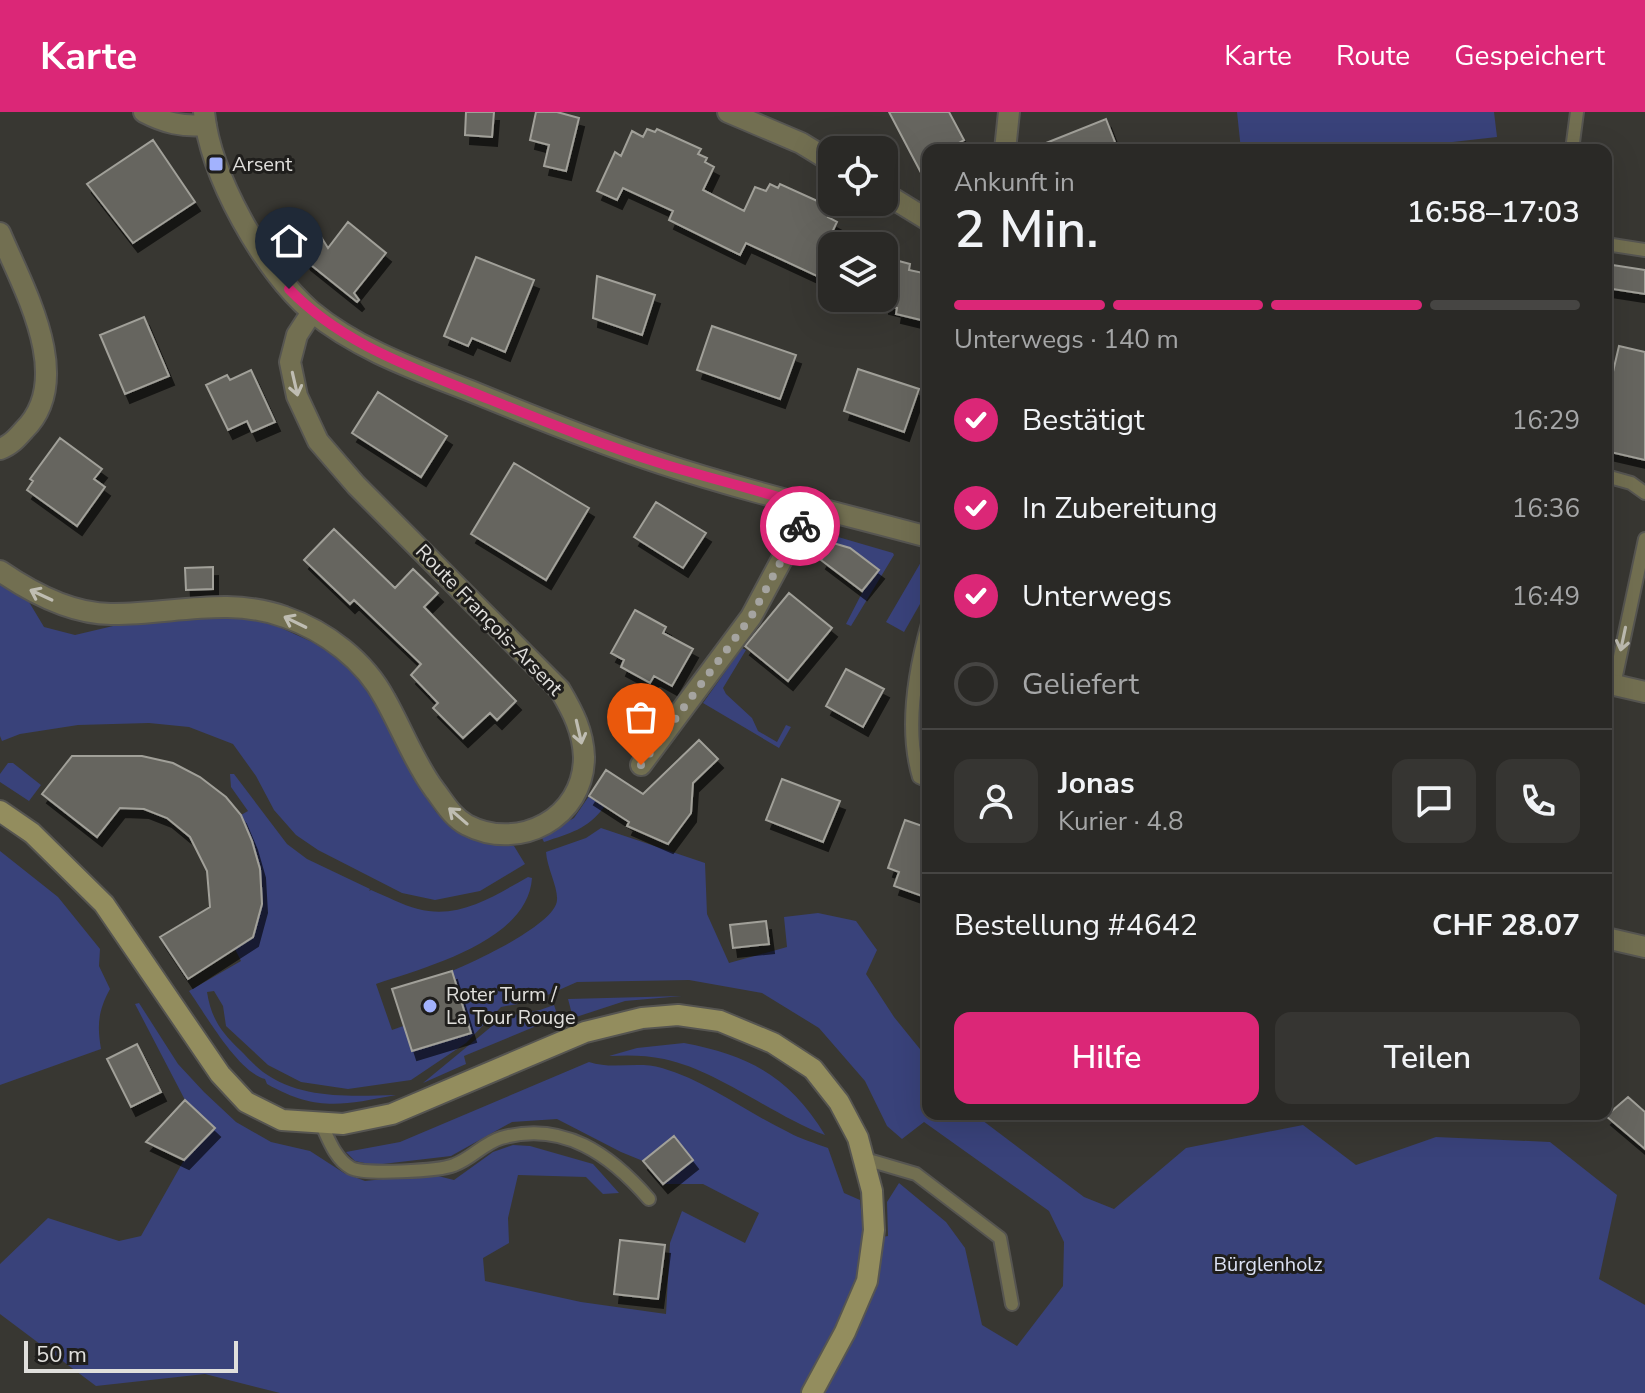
<!DOCTYPE html>
<html lang="de">
<meta charset="utf-8">
<style>
:root{--surface:#2a2926;--page:#363532;--text:#f1f3f6;--muted:#a5a6a7;--line:#464543;--accent:#db2777}
body{margin:0;font-family:"Nunito Sans",sans-serif;background:var(--page);color:var(--text);height:100vh;display:flex;flex-direction:column;font-size:30px;white-space:nowrap}
*{box-sizing:border-box;margin:0}
p{font-size:26px;color:var(--muted)}
.icon{flex:none;width:44px;height:44px;fill:none;stroke:currentColor;stroke-width:2;stroke-linecap:round;stroke-linejoin:round}
.map{position:relative;flex:1;overflow:hidden}
.drawer{position:absolute;left:922px;top:32px;width:690px;height:976px;display:flex;flex-direction:column;background:var(--surface);border-radius:16px;box-shadow:0 8px 32px #0002,0 0 0 2px var(--line)}
.drawer>*{flex:none}
.controls{position:absolute;left:818px;top:24px;display:grid;gap:16px}
.controls a{display:grid;place-items:center;width:80px;height:80px;border-radius:16px;background:var(--surface);box-shadow:0 8px 32px #0002,0 0 0 2px var(--line);font-size:40px}
.scale{position:absolute;left:24px;bottom:20px;width:214px;box-sizing:border-box;padding-left:8px;border:4px solid #e0dfdc;border-top:0;font-size:22px;line-height:28px;white-space:nowrap;color:#e0dfdc;-webkit-text-stroke:6px #1f1e1c;paint-order:stroke}
.pin{position:absolute;display:grid;place-items:center;width:68px;height:68px;color:#fff;margin:-82px -34px;border-radius:50% 50% 50% 0;rotate:-45deg;box-shadow:0 0 8px #0007}
.pin .icon{rotate:45deg}
.courier{position:absolute;display:grid;place-items:center;width:80px;height:80px;margin:-40px;border:6px solid #db2777;border-radius:50%;background:#fff;color:#222;box-shadow:0 2px 10px #0007}
.head em{font-style:normal;font-weight:600}
.head div{display:flex;flex-direction:column-reverse}
.head{display:flex;align-items:center;justify-content:space-between;height:136px;padding:0 32px}
h1{font-size:52px;font-weight:600;line-height:60px}
.bar{display:grid;grid-template-columns:repeat(4,1fr);gap:12px 8px;align-content:center;height:96px;padding:0 32px}
.bar i{height:10px;border-radius:6px;background:var(--line)}
.bar .selected{background:var(--accent)}
.bar p{grid-column:span 4}
.line{display:flex;align-items:center;gap:20px;padding:0 32px;border-top:2px solid var(--line)}
.line div{flex:1}
.round{display:grid;place-items:center;flex:none;width:84px;height:84px;border-radius:16px;background:var(--page)}
ol{padding:0 32px;list-style:none}
li{display:flex;align-items:center;gap:24px;height:88px}
li p{margin-inline-start:auto}
li .icon{padding:8px;border-radius:50%;background:var(--accent);color:#fff;stroke-width:4}
li:last-child{color:var(--muted)}
li i{width:44px;height:44px;border:4px solid var(--line);border-radius:50%}
.button{display:flex;gap:16px;margin-top:auto;padding:16px 32px}
.button a{flex:1;height:92px;border-radius:16px;background:var(--accent);color:#fff;font-size:32px;font-weight:600;line-height:92px;text-align:center}
.button a+a{background:var(--page);color:var(--text)}
header{display:flex;align-items:center;gap:48px;box-sizing:border-box;height:112px;padding:0 40px;background:var(--accent);color:#fff}
header strong{font-size:38px}
nav{display:flex;gap:44px;margin-inline-start:auto;font-size:28px}
.map>svg:first-child{display:block}
</style>
<header>
<strong>Karte</strong>
<nav><a>Karte</a><a>Route</a><a>Gespeichert</a></nav>
</header>
<div class="map">
<svg width="1645" height="1281" viewBox="0 0 1645 1281">
<defs>
<filter id="shadow"><feDropShadow dx="5" dy="9" stdDeviation="0" flood-color="#0009"/></filter>
</defs>
<rect width="100%" height="100%" fill="#383732"/>
<path fill="#39427a" d="M1237,0h257l3,25 -116,13h-140z
M814,418l79,23 1,2 -43,71 -5,-2 17,-33 16,-22 -29,-21 -16,-4 -13,16 -6,-3 -8,-15z
M921,450l7,2v26l-24,42 -18,-10z
M0,471l29,19 15,25 31,8 55,-13 107,-7 42,12 42,19 28,20 27,37 36,73 24,36 25,21 19,8 34,5 11,18 -45,27 -45,9 -33,-7 -84,-43 -22,-15 -22,-25 -18,-34 -23,-32 -44,-17 -40,-4 -71,2 -58,9 -18,7 -2,-5z
M742,536l4,2 -23,38 3,6 26,24 6,13 19,11 9,-17 5,2 -12,21 -76,-45z
M8,651h5l28,22 -12,16 -29,-19v-8z
M230,662h4l53,70 20,15 63,30 -1,2 2,-1c15,6 31,15 47,19 41,11 76,-13 110,-32l4,1c-4,63 -106,89 -156,106l16,46 59,-21 1,-38c22,-9 104,-47 105,-71 1,-13 -10,-32 -11,-48l40,-14 15,-10 104,35 2,51 22,49 58,-16 -3,-30 34,-4 38,8 21,29 -11,24 28,43 34,42v55h46l110,83 30,12 72,-61 117,-23 53,40 80,-28 114,5 67,53 -18,84 46,26v88h-1365l-75,-19 -109,12 -96,-72v-50l48,-46 71,23 22,-5 43,-76 31,-32 -30,-28 -50,-96 4,-1 39,61 26,28 32,30 35,20 39,9 34,22 21,8 65,-7 24,6 39,-28 20,-7 17,1 63,18 26,29 -16,1 -17,-17 -68,-2 -10,43 1,25 -26,15 2,23 96,21 85,12 4,-71 12,-32 63,32 14,-30 -56,-29h-40l-20,-23 -22,-9 -64,-33 -45,3 -61,34 -77,9 -19,-4 -9,-9 54,-10 189,-80c23,8 49,-1 73,6 45,13 84,44 126,64 12,7 27,11 40,16l16,45 16,7 4,40 24,-4 -1,-34 12,-19 47,39 19,26 17,77 35,21 46,-60 1,-44 -15,-31 -125,-89 -22,17 -15,-13 -22,-45 -46,-53 -57,-35 -73,-13 -112,2 -43,19 -33,6 -35,36 -55,37 -63,9 -47,-7 -33,-17 -42,-39 -3,-20 -9,-15 -7,1c4,26 14,40 33,58 7,7 15,16 23,22 38,28 89,24 133,23 -53,10 -79,17 -129,-11l-2,-5c-27,-7 -59,-64 -76,-88l52,-30 -6,-12 18,-12 7,-68 -8,-28 -11,-26 7,-4 -17,-24z
M589,684l16,10c-18,24 -35,27 -61,36l-3,-6 33,-18z
M0,739l58,46 42,52 -1,17 11,23c-12,22 -13,36 -9,60l-101,36z
M682,884l-57,5 -52,17 -5,-19z
M554,893l4,12 -94,39 2,8 -43,19 80,-66 37,-7z
M684,931c65,12 106,34 141,92 -53,-20 -108,-65 -161,-76 -18,-4 -37,-4 -55,-3l28,-8z"/>
<path fill="#66655f" stroke="#a1a099" stroke-width="2" filter="url(#shadow)" d="M466,0h28l-2,25 -27,-2z
M536,0h21l22,6 -13,53 -22,-5 5,-21 -19,-5z
M889,0h60l15,28 -18,10h-18v36z
M1106,7l12,31h-87v-1z
M647,17l8,3 2,-3 44,20 -3,5 9,4 -2,4 9,5 -11,23 41,21 11,-24 11,4 4,-7 8,4 2,-4 44,20 -3,5 9,4 -2,4 9,5 -12,25 6,3 -12,27 -73,-34 -6,12 -71,-35 4,-9 -50,-23 -6,12 -20,-9 18,-39 6,4 11,-25 11,6z
M153,28l42,62 -62,41 -46,-59z
M348,110l38,31 -32,40 5,7 -2,2 -51,-41 -14,-25 21,-12 15,24z
M476,145l58,23 -29,72 -33,-14 -4,8 -24,-10z
M884,145l26,7 -1,6 19,4v18l-7,28 -25,-6 1,-6 -13,-3z
M1606,152l39,6v24l-39,-6z
M597,164l58,19 -13,40 -49,-17z
M144,205l25,59 -44,18 -25,-59z
M712,214l84,29 -16,44 -83,-29z
M1619,234l26,6v108l-39,-9v-49z
M858,257l61,20 -15,43 -60,-21z
M251,258l24,52 -23,10 -5,-11 -19,9 -22,-45 21,-10 3,5z
M378,280l69,44 -26,41 -69,-44z
M60,326l42,31 -8,10 11,8 -28,39 -50,-36 6,-9 -3,-2z
M514,351l75,45 -43,72 -75,-46z
M656,390l50,31 -23,35 -49,-31z
M334,417l61,59 18,-19 25,24 -14,14 92,94 -19,19 -7,-7 -27,25 -30,-30 5,-5 -27,-28 10,-11 -67,-64 -4,4 -46,-44z
M833,431l17,5 29,22 -17,21 -41,-31z
M213,455v22l-27,1 -1,-22z
M789,481l43,35 -44,53 -43,-35z
M635,498l31,17 -3,6 30,16 -21,37 -18,-10 -4,7 -29,-16 3,-7 -13,-7z
M846,557l38,20 -21,38 -37,-21z
M699,628l19,19 -25,24 -2,30 -23,31 -41,-18 2,-4 -40,-26 17,-26 37,24z
M72,644h70l31,7 27,14 26,20 15,18 11,26 8,28 2,35 -9,33 -65,42 -28,-42 50,-30 -3,-36 -17,-34 -23,-19 -23,-9 -24,-1 -23,29 -55,-43z
M782,667l58,22 -17,41 -57,-22z
M905,708l23,8v70l-34,-12 5,-14 -11,-4z
M766,809l3,23 -36,4 -3,-23z
M452,859l19,62 -59,18 -20,-62z
M137,932l24,48 -30,15 -24,-48z
M1628,985l17,15v37l-39,-33z
M185,988l30,28 -31,32 -38,-18z
M674,1024l19,24 -30,24 -20,-23z
M620,1128l45,5 -7,54 -44,-5z"/>
<g fill="none" stroke-linecap="round" stroke-linejoin="round">
<defs>
<path id="service" d="M1572,38l5,-38
M1606,132l39,6
M1606,364l25,7 14,10
M928,512c-13,46 -23,106 -9,153l9,4
M1614,573l31,-146
M321,1011c7,15 14,36 30,45 13,7 88,3 103,-3 17,-6 30,-22 47,-27 62,-18 110,17 148,61
M865,1047l51,15 84,64 12,66"/>
<path id="minor" d="M144,0c21,11 38,15 62,13
M204,0c6,63 59,158 107,199 47,39 106,59 162,81 61,25 123,50 187,71 88,29 179,50 268,74
M728,0l73,31 31,19
M1005,38l4,-38
M884,81l44,27
M0,121c23,55 76,146 24,197 -7,8 -13,15 -24,19
M0,459c32,22 71,43 111,43 58,1 117,-18 174,3 41,14 80,44 100,82 17,30 29,63 49,90 10,13 18,28 33,36 52,27 117,-7 117,-68 -1,-26 -11,-45 -24,-67l-204,-205 -38,-44 -21,-45 -7,-34 7,-27 15,-23
M1606,571l39,9
M641,653l110,-148 59,-110
M1606,826l39,9"/>
<path id="secondary" d="M0,699l32,22 72,71 116,170 26,28 36,18 61,4 49,-10 193,-82 57,-14 36,-3 42,6 53,22 40,26 26,33 19,36 14,53 2,39 -7,51 -22,51 -33,61"/>
</defs>
<use href="#service" stroke="#565551" stroke-width="16"/>
<use href="#minor" stroke="#565551" stroke-width="24"/>
<use href="#secondary" stroke="#565551" stroke-width="24"/>
<use href="#service" stroke="#726f51" stroke-width="12"/>
<use href="#minor" stroke="#726f51" stroke-width="20"/>
<use href="#secondary" stroke="#938d5e" stroke-width="20"/>
</g>
<defs><path id="oneway-shaft" d="M-6 0H5M1.5-3L5.5 0L1.5 3" fill="none" stroke-width="1.6" stroke-linecap="round" stroke-linejoin="round" transform="scale(2)"/></defs>
<g stroke="#bfbdb2">
<use href="#oneway-shaft" transform="translate(295 272) rotate(77)"/>
<use href="#oneway-shaft" transform="translate(41 483) rotate(-155)"/>
<use href="#oneway-shaft" transform="translate(295 510) rotate(-154)"/>
<use href="#oneway-shaft" transform="translate(1623 527) rotate(102)"/>
<use href="#oneway-shaft" transform="translate(579 620) rotate(77)"/>
<use href="#oneway-shaft" transform="translate(458 704) rotate(-139)"/>
</g>
<g fill="none" stroke-linecap="round" stroke-linejoin="round">
<path stroke="#a5a4a0" stroke-width="8" stroke-dasharray="0 14.4" d="M641,653l110,-148 49,-91"/>
<path stroke="#db2777" stroke-width="10" d="M289,177c51,53 119,77 185,104 62,25 125,51 189,71 49,15 99,27 147,43l-10,19"/>
</g>
<g fill="#a2b2fd" stroke="#1f1e1c" stroke-width="3">
<rect x="208" y="44" width="16" height="16" rx="4"/>
<circle cx="430" cy="894" r="8"/>
</g>
<g text-anchor="middle" dominant-baseline="central" stroke-width="6" stroke-linejoin="round" paint-order="stroke">
<g font-size="20" fill="#e0dfdc" stroke="#1f1e1c" text-anchor="start">
<text x="232" y="52">Arsent</text>
<text x="446" y="882">Roter Turm /<tspan x="446" dy="23">La Tour Rouge</tspan></text>
</g>
<g font-size="20" fill="#e0dfdc" stroke="#1f1e1c">
<text transform="translate(489 508) rotate(46)">Route François-Arsent</text>
</g>
<g font-size="20" fill="#dce1f3" stroke="#1f1e1c">
<text x="1268" y="1152">Bürglenholz</text>
</g>
</g>
</svg>
<div class="controls">
<a><svg class="icon" aria-label="locate" viewBox="0 0 24 24"><circle cx="12" cy="12" r="6"/><path d="M12 2v4M12 18v4M2 12h4M18 12h4"/></svg></a>
<a><svg class="icon" aria-label="layers" viewBox="0 0 24 24"><path d="M12 4l9 5-9 5-9-5zM3 14l9 5 9-5"/></svg></a>
</div>
<div class="scale">50 m</div>
<div class="pin" style="left:641px;top:653px;background:#ea580c"><svg class="icon" aria-label="bag" viewBox="0 0 24 24"><path d="M5 8h14l-1 12H6zM9 8a3 3 0 0 1 6 0"/></svg></div>
<div class="pin" style="left:289px;top:177px;background:#1f2937"><svg class="icon" aria-label="home" viewBox="0 0 24 24"><path d="M3 11l9-7 9 7M6 9v11h12V9"/></svg></div>
<div class="courier" style="left:800px;top:414px"><svg class="icon" aria-label="bike" viewBox="0 0 24 24"><circle cx="6" cy="16" r="4"/><circle cx="18" cy="16" r="4"/><path d="M6 16l4-8h5l3 8M10 8l3 8H6M13 5h3"/></svg></div>
<section class="drawer">
<div class="head"><div><h1>2 Min.</h1><p>Ankunft in</p></div><em>16:58–17:03</em></div>
<div class="bar"><i class="selected"></i><i class="selected"></i><i class="selected"></i><i></i><p>Unterwegs · 140 m</p></div>
<ol>
<li><svg class="icon" aria-label="check" viewBox="0 0 24 24"><path d="M5 12l5 5 9-10"/></svg>Bestätigt<p>16:29</p></li>
<li><svg class="icon" aria-label="check" viewBox="0 0 24 24"><path d="M5 12l5 5 9-10"/></svg>In Zubereitung<p>16:36</p></li>
<li><svg class="icon" aria-label="check" viewBox="0 0 24 24"><path d="M5 12l5 5 9-10"/></svg>Unterwegs<p>16:49</p></li>
<li><i></i>Geliefert</li>
</ol>
<div class="line" style="height:144px"><a class="round"><svg class="icon" aria-label="person" viewBox="0 0 24 24"><circle cx="12" cy="8" r="4"/><path d="M4 21q1-7 8-7t8 7"/></svg></a><div><b>Jonas</b><p>Kurier · 4.8</p></div><a class="round"><svg class="icon" aria-label="chat" viewBox="0 0 24 24"><path d="M4 5h16v11H9l-5 4z"/></svg></a><a class="round"><svg class="icon" aria-label="phone" viewBox="0 0 24 24"><path d="M5 4h4l2 5-3 2q2 4 5 5l2-3 5 2v4C11 20 4 13 5 4z"/></svg></a></div>
<div class="line" style="height:104px"><div>Bestellung #4642</div><b>CHF 28.07</b></div>
<div class="button"><a>Hilfe</a><a>Teilen</a></div>
</section>
</div>
